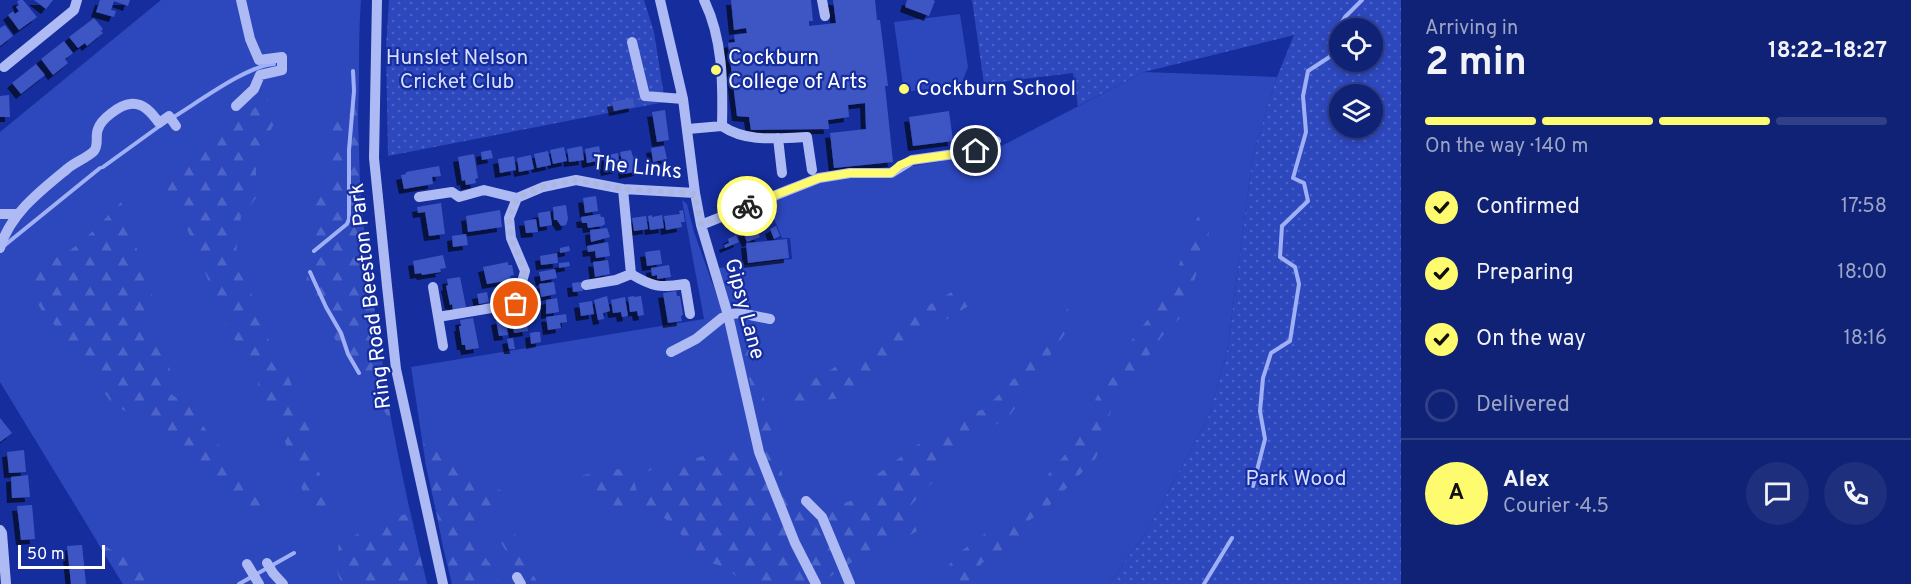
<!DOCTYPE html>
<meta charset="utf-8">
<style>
:root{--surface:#102276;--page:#1e2f7e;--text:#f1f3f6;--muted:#9ca4c5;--line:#303f88;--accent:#fffb6f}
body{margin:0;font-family:Overpass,sans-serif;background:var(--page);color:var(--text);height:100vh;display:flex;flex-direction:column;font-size:22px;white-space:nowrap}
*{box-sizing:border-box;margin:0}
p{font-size:20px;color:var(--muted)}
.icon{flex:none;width:33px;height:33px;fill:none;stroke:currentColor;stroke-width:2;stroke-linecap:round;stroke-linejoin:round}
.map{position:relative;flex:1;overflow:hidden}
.details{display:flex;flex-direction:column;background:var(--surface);width:510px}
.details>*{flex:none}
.buttons{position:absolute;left:1329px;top:18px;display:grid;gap:12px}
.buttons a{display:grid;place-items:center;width:54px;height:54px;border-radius:50%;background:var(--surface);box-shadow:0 3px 9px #0003,0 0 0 2px var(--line);font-size:30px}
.scale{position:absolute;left:18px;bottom:15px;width:87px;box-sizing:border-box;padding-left:6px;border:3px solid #fff;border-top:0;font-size:16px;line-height:21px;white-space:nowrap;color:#fff;-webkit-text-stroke:4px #152d9d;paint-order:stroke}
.pin{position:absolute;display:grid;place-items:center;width:51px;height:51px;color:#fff;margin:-26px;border:3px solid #fff;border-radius:50%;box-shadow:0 2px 6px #0007}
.courier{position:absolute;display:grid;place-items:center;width:60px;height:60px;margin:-30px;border:4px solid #fffb6f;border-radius:50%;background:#fff;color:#222;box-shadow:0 2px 8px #0007}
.overview em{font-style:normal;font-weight:700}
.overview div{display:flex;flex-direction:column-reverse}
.overview{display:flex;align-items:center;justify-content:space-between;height:102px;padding:0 24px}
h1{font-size:39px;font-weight:700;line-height:45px}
.bar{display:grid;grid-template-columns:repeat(4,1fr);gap:9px 6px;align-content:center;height:72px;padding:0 24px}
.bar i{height:8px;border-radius:4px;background:var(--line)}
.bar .on{background:var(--accent)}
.bar p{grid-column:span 4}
.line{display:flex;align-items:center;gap:15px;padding:0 24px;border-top:2px solid var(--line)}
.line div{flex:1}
.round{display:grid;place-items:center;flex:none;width:63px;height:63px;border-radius:32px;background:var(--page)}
ol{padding:0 24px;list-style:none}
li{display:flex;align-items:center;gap:18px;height:66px}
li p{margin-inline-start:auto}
li .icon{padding:6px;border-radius:50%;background:var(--accent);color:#111;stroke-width:4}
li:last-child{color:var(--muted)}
li i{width:33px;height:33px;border:3px solid var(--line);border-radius:50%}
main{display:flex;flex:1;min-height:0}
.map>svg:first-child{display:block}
</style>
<main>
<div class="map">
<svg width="1401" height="584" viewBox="0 0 1401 584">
<defs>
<pattern id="forest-firs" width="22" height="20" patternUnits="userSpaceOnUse" patternTransform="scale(1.5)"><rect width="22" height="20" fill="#2d47bd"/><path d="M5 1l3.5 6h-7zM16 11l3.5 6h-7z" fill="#4c63c7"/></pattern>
<pattern id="park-dots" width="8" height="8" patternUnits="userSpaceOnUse" patternTransform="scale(1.5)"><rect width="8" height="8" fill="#2d47bd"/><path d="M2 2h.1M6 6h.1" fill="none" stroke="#4c63c7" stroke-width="1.8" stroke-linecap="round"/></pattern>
<filter id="shadow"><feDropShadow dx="-5" dy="5" stdDeviation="0" flood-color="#0009"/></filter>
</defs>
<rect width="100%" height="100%" fill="#152d9d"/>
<path fill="#2d47bd" d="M161,0h200c-2,27 -2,54 -2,82 -1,34 -2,69 1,104 10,134 35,267 67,398h-304l-123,-202v-250z
M960,14l8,53 -7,18 -57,7 -10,-70z
M1144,72l133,5 -24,77 -26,198 -19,66 -62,115 -37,51h-657l-26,-118 -15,-99 293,-48 -22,-119 5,4 7,28 30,84 -5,-48 73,-9 -2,-21h-8l-18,-43 24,-11 29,-8 38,-7 52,-2 81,-14z"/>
<path fill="url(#forest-firs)" d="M267,98l7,26 -18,33v41l-15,18 -7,51 14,15 16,51 21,30 13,44 12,23 6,37 19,35 -17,6 -14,-7 -5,-27 -12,-12 -1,-18 -27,-51 -3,-32 -25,-25 -45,-110 -33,-37z
M352,100l6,17 2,67 6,67 25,170 -36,-51 -24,-37 -25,-48 8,-77 14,-39 -3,-48z
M121,202l34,101 -6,23c18,24 23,38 22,68l18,12 25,35 12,10 9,24 20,18 6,13 -13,7 -20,-10 -25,-32 -33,-31 -59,-38 -45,-64 -24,-27 -12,-21c8,-32 23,-27 46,-44 17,-13 31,-30 45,-44z
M1202,214l7,19 -25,81 -22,22 -27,40 -18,15 -21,67 -50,51 -25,17 -2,13 -37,24 -16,21h-33l27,-32 59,-43 55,-65 37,-77 47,-61 14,-23 25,-65z
M961,287l11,7 1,9 -73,46 -13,11 -21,24 -19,13 -22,3 -19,7 -8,-1 -4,-6 12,-16 55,-32 73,-50z
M1073,301l13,1 -75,112 -41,29 -62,65 9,23 -27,16 -17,1 -48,32 -18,4h-64c-9,-14 -29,-22 -45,-24l-19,-29 -17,-15 -44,-6 -29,-8 -15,-21 9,-6 61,-10 8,4 -18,12 3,11 12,1 38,-32 41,-13 26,8 11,-8 -29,-126h11l30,135 8,26 31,34 25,-13 27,-9 7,-19 69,-51 42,-17 37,-39z
M421,431l13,2 16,14 12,16 23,24 16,3 11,12 -28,26 -5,12 5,16 13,17 2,11h-47l-9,-37z
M410,513l17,71h-85l-6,-15 3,-27 60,-26z
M502,525l11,5 19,43 6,10 9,-8 10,9h-31l-32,-53z
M97,542l33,18 22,24h-29z"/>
<path fill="url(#park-dots)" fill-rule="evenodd" d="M389,0h255l10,32 11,70 -277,54 -2,-108z
M972,0h429v584h-292l37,-51 62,-115 19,-66 26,-198 24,-77 17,-42 -150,37 -66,34 -5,-33 -89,11zM1372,28v34h-32v-34zM1372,94v34h-32v-34z"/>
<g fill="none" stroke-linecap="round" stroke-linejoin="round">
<path stroke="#9fb0f6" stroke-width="4" d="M172,118c25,-15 76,-53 102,-54
M103,167l58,-42
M5,245l95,-77
M314,251l33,-27 2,-5v-69l5,-59 -1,-20
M310,272l16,35 15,26 7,21 11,19
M1253,486l12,-47 -5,-28 3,-33 8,-25 19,-12 9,-57 -4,-17 -15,-10 2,-31 26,-25 -4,-18 -11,-5 13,-46 -3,-36 5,-25 23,-15 -2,-13 16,-26 17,-17
M239,584l55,-31
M1204,584l28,-46"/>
</g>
<path fill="#3e57c4" filter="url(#shadow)" d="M19,0h4l14,17 -18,13 -11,-15 5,-4 2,3 4,-3 -3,-4 3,-2 -2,-3z
M34,0h19l-7,9z
M100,0h30l-2,6 -14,-5 -3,9 5,1 -2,6 -18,-5z
M731,0h80l2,21h-4v5l27,-3 -3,-23h42l2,20h3l8,66h-3l8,76 -59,6 -4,-35 36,-4 -1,-26 -17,2 1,12 -21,3 1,9 -78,1 -2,-13 -12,-1 -9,-73 7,-1 -1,-7 13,-2 -1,-5 -12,2z
M907,0h26l2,1 -6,15 -24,-9z
M94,18l9,11 -2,2 2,2 -16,13 -2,-3 -7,5 -9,-11z
M5,25l8,11 -13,10v-18z
M64,41l9,12 -8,6 3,4 -15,12 -12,-16z
M36,64l9,11 -24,19 -9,-11z
M9,95l1,22h-10v-21z
M633,98l1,9 -20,4 -2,-9z
M665,110l4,30 -12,2 -5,-30z
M949,111l4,30 -40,5 -4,-29z
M582,146l2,14 -15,2 -2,-13z
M599,146l3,14 -15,3 -2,-14z
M664,146l3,13 -14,3 -2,-14z
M564,147l3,14 -14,3 -3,-14z
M491,150l2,8 -11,2 -1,-8z
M631,150l2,7 4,-1 2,15 -15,3 -4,-22z
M548,151l3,14 -14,3 -3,-14z
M618,153l2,15 -14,3 -3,-15z
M474,154l4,24 -3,1 1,4 -10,2 -1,-5 -3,1 -4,-24z
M531,155l3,14 -15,3 -2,-14z
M514,156l2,14 -16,3 -2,-14z
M439,166l2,10 -9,1 1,7 -29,5 -3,-14 5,-1v-2z
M596,196l2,15 -13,2 -2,-15z
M441,203l4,31 -16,2 -4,-24 -7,1 -1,-6z
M566,205l2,14 -2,6 -5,1 -4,-6h-3l-1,-13z
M500,210l2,17 -34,5 -2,-16z
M683,210l2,12h-4l1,5 -16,3 -2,-14 16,-2 -1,-3z
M550,211l2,14 -12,2 -2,-14z
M600,214l1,3h3l1,7 -3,2 -14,2 -1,-5h-5l-1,-6z
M652,215v2l10,-2 2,13 -14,2 -2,-14z
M646,216l2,13 -14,2 -2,-13z
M536,219l2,13 -12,1 -2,-12z
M776,226l4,10 -6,3 -4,-10z
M756,227l4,10 -13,5 -4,-10z
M607,228l3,9 -19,5 -1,-12z
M466,234l2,11 -15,2 -1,-11z
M736,235l3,7 -14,6 -1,-3 5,-2 -1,-4z
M787,239l2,19 -41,5 -2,-20z
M608,242l2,14 -14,2 -1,-7 -7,1 -1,-6z
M569,246l1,5 -10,2v-5z
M660,250l2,14 -15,2 -2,-14z
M557,253l1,10 -17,2 -1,-9z
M443,255l3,13 -6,1 1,3 -19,3 -1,-2 -6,1 -2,-13z
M608,260l2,14 -15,3 -2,-15z
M508,262v3h4l2,10 -4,1 1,4 -24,4 -4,-17z
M569,262l1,4 -11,2v-5z
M669,265l2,12 -14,2v-4l-5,1 -1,-8z
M555,269l2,9 -16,3 -2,-9z
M460,277l6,30 -13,3 -1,-6 -2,1 -4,-19 2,-1 -1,-6z
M554,282l2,12 -15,3 -2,-13z
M581,282l2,9 -10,1 -1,-9z
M676,291l1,5h3l3,19 -2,1 1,5 -14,2 -5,-30z
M487,292l2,10 -10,2 -2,-10z
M607,296l3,15 -7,2 1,6 -6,1 -4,-20z
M634,296v1l7,-1 3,19 -6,1 -1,-5 -7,1 -2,-15z
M625,297l3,19 -6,1 -1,-5 -8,1 -2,-13z
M557,298l2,14 -13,2v-14z
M592,301l2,13 -13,2 -2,-13z
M566,314l1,8 -7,1 1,5 -13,2 -2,-13z
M473,318l6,30 -13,2 -1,-5h-3l-3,-19h2l-1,-6z
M505,318l3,17 -9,1 -3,-16z
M519,318v2l7,-1 2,12 -14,2 -2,-14z
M535,332h5l1,10 -10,2 -1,-11z
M513,338l2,11h-6l-2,-10z
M0,418l12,15 -12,9z
M24,450l2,22 -17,1 -2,-21z
M28,475l2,22 -18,1 -1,-21z
M32,505l3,34 -14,1 -4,-34z
M82,545l4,39h-15l-4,-38z"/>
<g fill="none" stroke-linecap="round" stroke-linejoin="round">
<path stroke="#adbaf3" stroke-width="10" d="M377,0l-3,158 13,128 9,83 47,215
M660,0l23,99 12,94 6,32 27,90 31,137 36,91 21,41
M822,0l3,16
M632,42l13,54 38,3
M4,67l70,-57 3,-10
M236,106l18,-17 6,-14 22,-5v-13l-23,3 -9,-21 -9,-39
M722,126c25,17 56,12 85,11l5,33
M688,129l34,-3c1,-43 1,-87 -18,-126
M778,138l4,35
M623,189l8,85c22,13 28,14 54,10l5,30
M419,197l33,-5 7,5 25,-7 33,8
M0,214h17
M701,225l118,-47 31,-5h41l21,-13 64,-9 20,-10
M0,248c10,-34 40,-57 67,-79 8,-7 20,-11 27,-18 5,-6 1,-15 4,-22 3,-10 22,-24 32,-25 13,-2 22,9 29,19l10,-7 7,10
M586,285l30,-5 15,-6
M433,287l10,59
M438,317l78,-13 9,-33 -14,-33 -2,-20 8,-20 26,-11 33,-7 47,9 72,4
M671,352l25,-13 26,-21 10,-4 8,-1 30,6
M806,501l16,16 28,67
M0,530l2,3 4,51
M267,563l6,10 10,11
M247,564l12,20
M517,577l4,7"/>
</g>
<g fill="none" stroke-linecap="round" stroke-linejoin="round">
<path stroke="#adb6dd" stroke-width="6" stroke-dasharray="0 10.8" d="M516,304l9,-33 -14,-33 -2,-20 8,-20 26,-11 33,-7 47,9 72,5 6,31 46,-19"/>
<path stroke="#fffb6f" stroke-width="8" d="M747,206l72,-28 31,-5h41l9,-8 12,-5 64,-9"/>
</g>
<g fill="#fffb6f" stroke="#152d9d" stroke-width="2">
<circle cx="716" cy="70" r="6"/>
<circle cx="904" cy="89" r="6"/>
</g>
<g text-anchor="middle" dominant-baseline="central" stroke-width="4.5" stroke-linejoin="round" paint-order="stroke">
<g font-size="21" fill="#d5dcfd" stroke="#152d9d">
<text x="457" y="58">Hunslet Nelson<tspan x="457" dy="24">Cricket Club</tspan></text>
<text x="1296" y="479">Park Wood</text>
</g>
<g font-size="21" fill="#fff" stroke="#152d9d" text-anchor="start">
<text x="728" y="58">Cockburn<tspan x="728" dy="24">College of Arts</tspan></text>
<text x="916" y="89">Cockburn School</text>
</g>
<g font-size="21" fill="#fff" stroke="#152d9d">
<text transform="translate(637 168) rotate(6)">The Links</text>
<text transform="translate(371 296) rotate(-97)">Ring Road Beeston Park</text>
<text transform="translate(744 309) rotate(75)">Gipsy Lane</text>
</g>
</g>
</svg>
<div class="buttons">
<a><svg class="icon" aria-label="locate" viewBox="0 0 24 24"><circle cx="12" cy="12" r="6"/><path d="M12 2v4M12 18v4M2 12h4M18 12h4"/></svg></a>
<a><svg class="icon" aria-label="layers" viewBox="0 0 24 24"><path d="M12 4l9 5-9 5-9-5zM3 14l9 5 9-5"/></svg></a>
</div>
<div class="scale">50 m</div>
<div class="pin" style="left:516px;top:304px;background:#ea580c"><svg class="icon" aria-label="bag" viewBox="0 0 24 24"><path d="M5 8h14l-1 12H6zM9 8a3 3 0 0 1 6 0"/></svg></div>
<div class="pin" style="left:976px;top:151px;background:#1f2937"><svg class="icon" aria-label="home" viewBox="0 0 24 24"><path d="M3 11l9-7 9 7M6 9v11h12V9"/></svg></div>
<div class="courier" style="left:747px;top:206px"><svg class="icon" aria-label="bike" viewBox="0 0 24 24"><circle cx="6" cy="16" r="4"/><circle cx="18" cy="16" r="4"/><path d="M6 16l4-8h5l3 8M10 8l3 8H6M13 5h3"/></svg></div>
</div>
<section class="details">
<div class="overview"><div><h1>2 min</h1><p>Arriving in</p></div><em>18:22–18:27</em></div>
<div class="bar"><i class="on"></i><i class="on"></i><i class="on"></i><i></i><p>On the way · 140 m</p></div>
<ol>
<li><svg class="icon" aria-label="check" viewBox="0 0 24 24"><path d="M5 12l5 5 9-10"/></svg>Confirmed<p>17:58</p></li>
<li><svg class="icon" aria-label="check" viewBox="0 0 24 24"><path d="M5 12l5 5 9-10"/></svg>Preparing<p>18:00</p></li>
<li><svg class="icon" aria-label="check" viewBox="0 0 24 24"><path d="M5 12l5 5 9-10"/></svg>On the way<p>18:16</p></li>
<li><i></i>Delivered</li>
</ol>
<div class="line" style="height:108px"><b class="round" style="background:var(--accent);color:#111">A</b><div><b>Alex</b><p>Courier · 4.5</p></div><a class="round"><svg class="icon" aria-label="chat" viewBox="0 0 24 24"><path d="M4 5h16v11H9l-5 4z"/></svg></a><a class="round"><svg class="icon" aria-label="phone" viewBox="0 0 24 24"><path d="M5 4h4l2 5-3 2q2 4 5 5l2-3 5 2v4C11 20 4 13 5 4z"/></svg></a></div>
</section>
</main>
